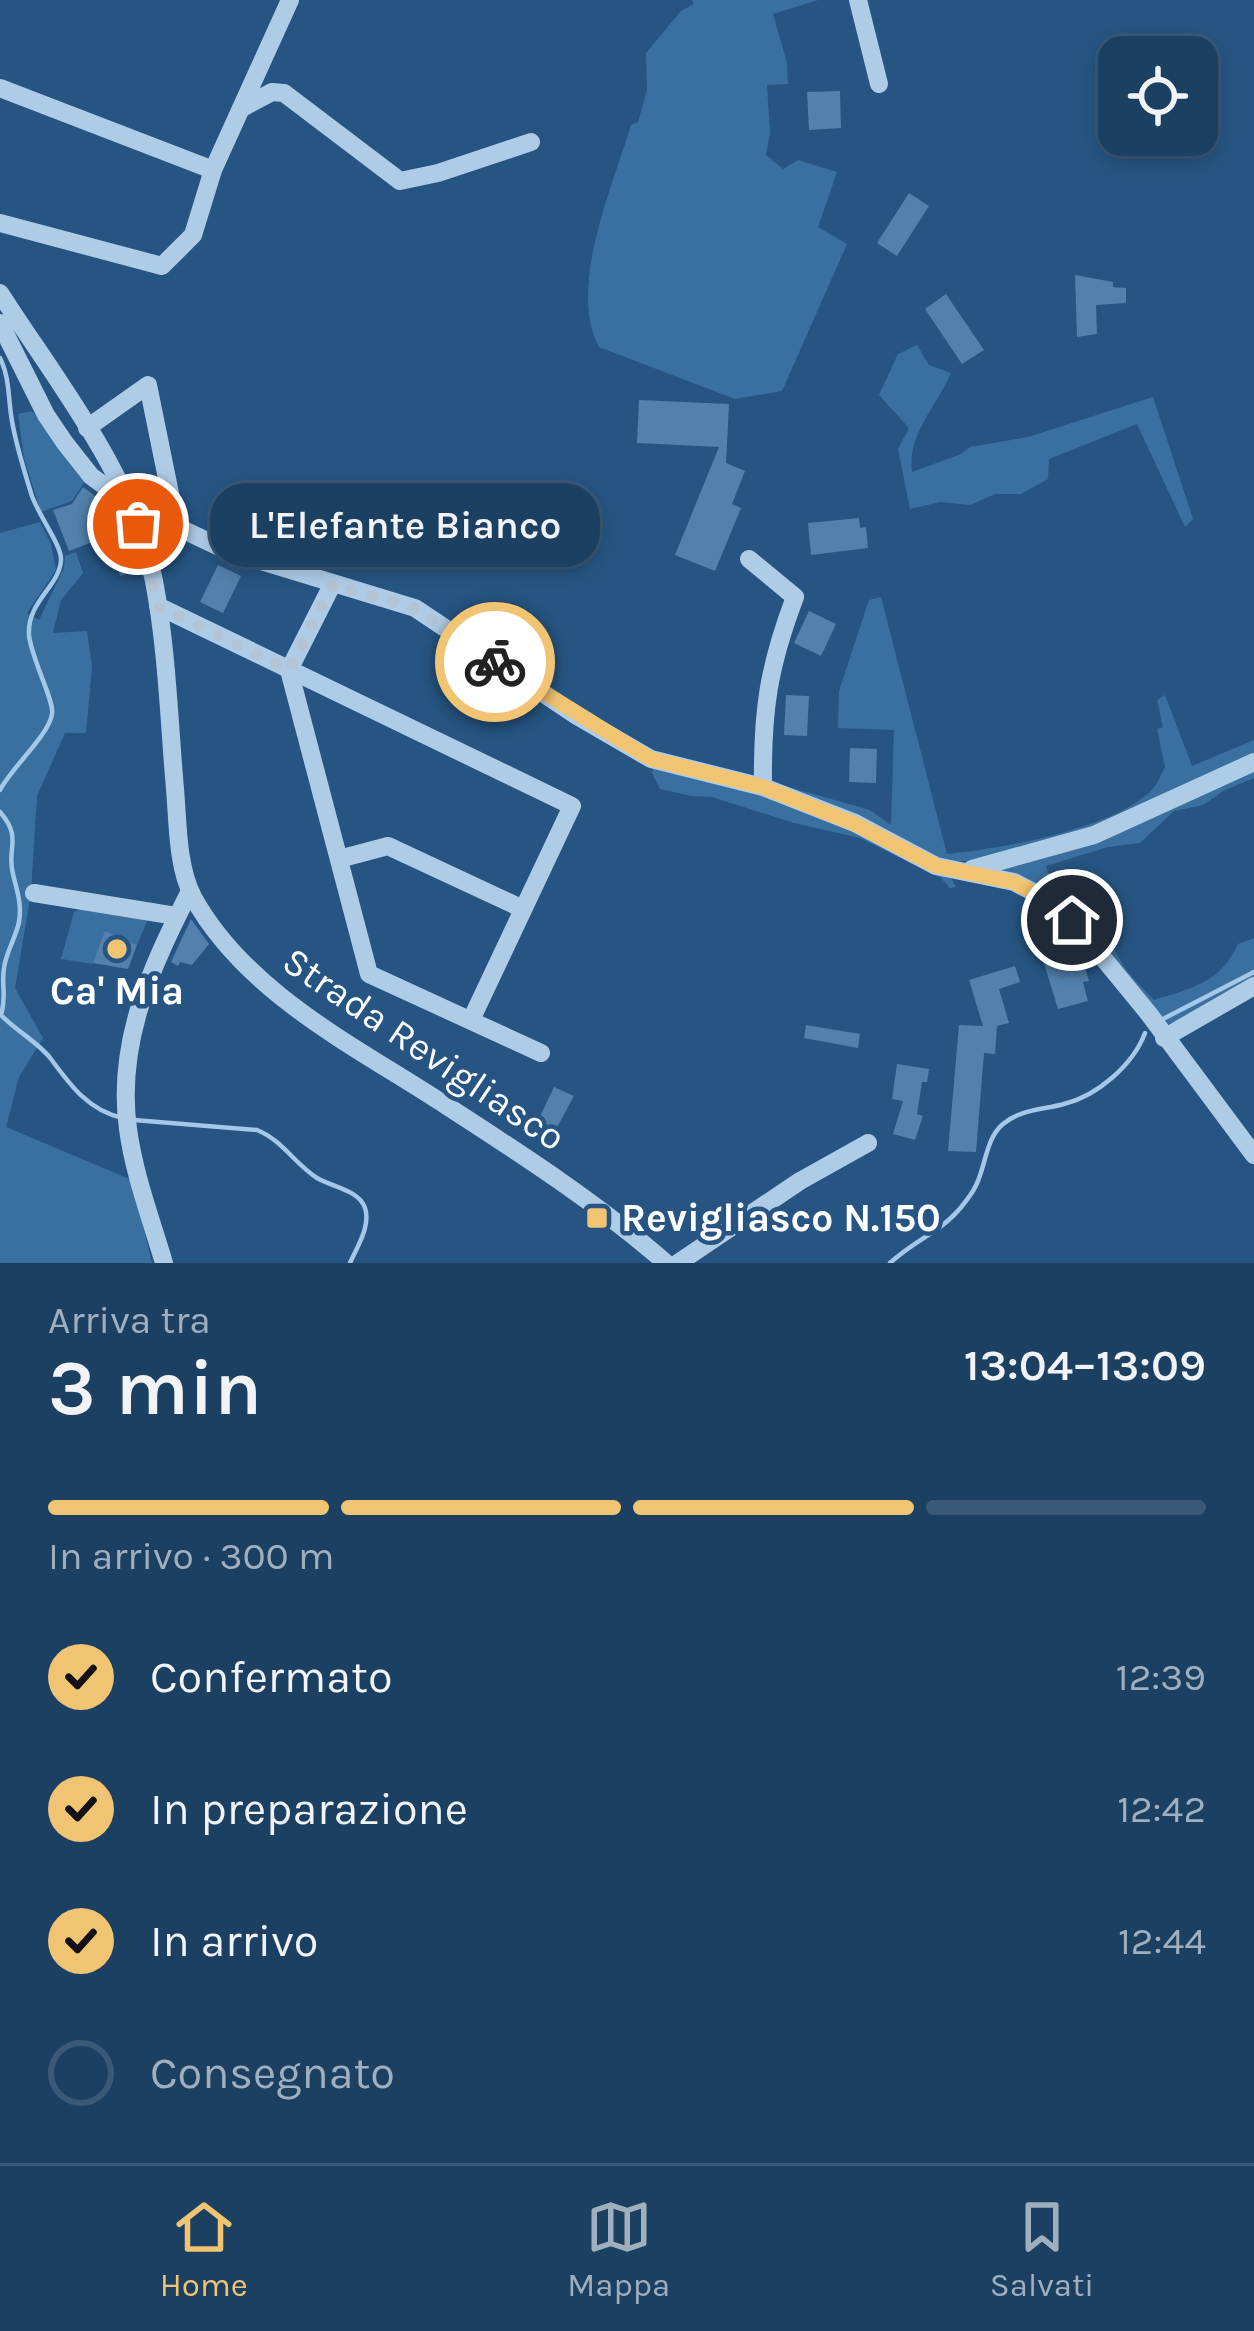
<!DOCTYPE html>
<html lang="it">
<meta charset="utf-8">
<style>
:root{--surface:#1c4062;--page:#254768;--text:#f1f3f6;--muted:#a0afbe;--line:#3a5977;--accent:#f1c473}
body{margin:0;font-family:Karla,sans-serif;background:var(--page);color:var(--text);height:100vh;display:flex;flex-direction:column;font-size:45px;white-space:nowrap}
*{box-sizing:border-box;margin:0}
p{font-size:39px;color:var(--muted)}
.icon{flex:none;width:66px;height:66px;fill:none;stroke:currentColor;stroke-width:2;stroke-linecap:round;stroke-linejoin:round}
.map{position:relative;height:1263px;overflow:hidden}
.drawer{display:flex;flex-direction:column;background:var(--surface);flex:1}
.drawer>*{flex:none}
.tools{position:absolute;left:1098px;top:36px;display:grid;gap:24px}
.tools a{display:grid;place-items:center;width:120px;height:120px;border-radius:24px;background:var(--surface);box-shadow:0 6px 18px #0003,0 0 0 3px var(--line);font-size:60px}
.pin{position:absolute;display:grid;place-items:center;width:102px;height:102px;color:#fff;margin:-51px;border:6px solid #fff;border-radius:50%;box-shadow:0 3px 12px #0007}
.courier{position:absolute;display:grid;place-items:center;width:120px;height:120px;margin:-60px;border:9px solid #f1c473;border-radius:50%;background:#fff;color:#222;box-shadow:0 3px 15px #0007}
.bubble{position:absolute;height:84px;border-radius:36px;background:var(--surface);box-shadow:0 6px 18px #0003,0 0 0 3px var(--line);font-size:39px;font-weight:600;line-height:84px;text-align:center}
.summary em{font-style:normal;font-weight:600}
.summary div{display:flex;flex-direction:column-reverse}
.summary{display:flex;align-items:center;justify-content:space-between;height:204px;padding:0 48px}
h1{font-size:78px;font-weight:600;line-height:90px}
.bar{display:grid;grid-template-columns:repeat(4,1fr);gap:18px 12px;align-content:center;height:144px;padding:0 48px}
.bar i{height:15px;border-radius:9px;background:var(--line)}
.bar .current{background:var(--accent)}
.bar p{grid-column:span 4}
ol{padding:0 48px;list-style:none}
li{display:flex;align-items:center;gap:36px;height:132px}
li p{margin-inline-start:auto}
li .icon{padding:12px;border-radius:50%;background:var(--accent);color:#111;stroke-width:4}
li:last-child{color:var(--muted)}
li i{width:66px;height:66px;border:6px solid var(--line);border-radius:50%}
.dock{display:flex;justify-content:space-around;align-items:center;height:168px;border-top:3px solid var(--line);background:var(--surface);font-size:33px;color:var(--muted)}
.dock a{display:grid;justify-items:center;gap:6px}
.dock .current{color:var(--accent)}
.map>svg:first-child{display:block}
</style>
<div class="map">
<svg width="1254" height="1263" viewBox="0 0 1254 1263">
<rect width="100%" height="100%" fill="#265583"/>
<path fill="#3a70a0" d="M692,0h126l-45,14 14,49 1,21 -21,1 3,48 -4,22 17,14 15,-9 39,12 -19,55 29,17 -65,147 -47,8 -136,-52c-32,-59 14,-161 32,-222l7,-3 9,-32 -1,-37 35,-42 13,-7z
M917,345l12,20 22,8c-15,35 -44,61 -39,99l49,-18 9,-7 58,-10 125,-40 40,122 -8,8 -48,-103 -88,35 -1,20 -27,15h-26l-25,11 -30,-3 -30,7 -12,-60 11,-21 -30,-33 19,-41z
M32,411l55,67 -15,23 -31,11 -17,-54 -6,-44z
M40,522l11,22 5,26 -29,43 12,7 25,-52 1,-12 11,-4 7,21 -22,27 -8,33 34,-2 5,36 -6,66h-21l-28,63 -6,96 -16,96 28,50 -24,39 -13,50 126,53 20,83h-152v-730z
M881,597l66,257c53,-5 165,-25 204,-63 6,-6 10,-16 14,-24l-8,-38 6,-2 -6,-27 8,-5 27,71 62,-26v16c-97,45 -205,111 -315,105l-168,-79 99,28 21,15 3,-95 -56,-2 1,-37 30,-91z
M654,766l108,27 93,34 95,49 6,11 -6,1 -9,-10 -81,-40 -66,-15 -82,-26 -21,-1 -31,-7 -8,-16z
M1254,768v10l-31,13 -20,14 -29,6 -34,32 -32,4 -62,19 2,7c56,18 51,59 80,99 8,10 18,19 26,28 39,-12 67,-18 84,-56l16,-6v39l-69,42 -17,5 -12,-10 -80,-97 -82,-46z
M78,910l2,-1 68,10 -11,26 -31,-13 -13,32 -32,-5 13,-47z"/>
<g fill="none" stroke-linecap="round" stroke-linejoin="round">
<path stroke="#a3c8e8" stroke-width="4.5" d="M0,358c10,20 8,41 12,63 4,24 12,49 19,72 5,19 31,52 30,67 -1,26 -34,41 -32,75 2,23 26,67 23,79 -3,21 -40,53 -52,76
M0,812c23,26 6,37 13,62 4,17 9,30 6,48 -3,15 -13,30 -15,46 -3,18 3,27 -3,47 14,15 38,28 50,44 19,26 38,52 72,59
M1163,1019l91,-47
M134,1120l123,10c25,10 38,34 60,48 15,9 42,12 48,30 6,18 -8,39 -15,55
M890,1263c33,-30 56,-30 83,-72 13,-20 11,-51 30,-67 18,-15 39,-14 61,-20 33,-8 69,-39 81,-71"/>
</g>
<path fill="#5281ad" d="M840,91l1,37 -32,2 -2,-38z
M909,193l20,13 -32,50 -20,-13z
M1075,275l38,7v5l13,1v15l-30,2 1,29 -20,3z
M946,294l38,56 -22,14 -37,-55z
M639,400l90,4 -3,59 19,8 -13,33 9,4 -26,63 -40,-16 44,-108 -82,-4z
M83,487l35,26 19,58 -17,5 -12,-40 -39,15 -16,-41 19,-6z
M859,518l1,10 6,-1 2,21 -57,7 -3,-32z
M218,565l23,11 -18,37 -23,-11z
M809,611l27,13 -15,32 -27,-13z
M786,695l23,1 -2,40 -23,-1z
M850,748l27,1 -1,34 -27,-1z
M1045,916l18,15 13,36 8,-3 5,17 -6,1 5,19 -30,8 -27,-89z
M191,919l18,25 -17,21 -12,-3 -2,4 -7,-4z
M105,931l32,14 -9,24 -35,-6z
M1015,966l5,16 -21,7 10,34 -12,3 -2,28 -11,-1 -8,99 -28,-1 11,-126 24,1 -14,-46z
M806,1025l54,9 -2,14 -54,-10z
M897,1064l32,5 -2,13h-5l-5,32 6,2 -8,24 -22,-6 10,-33 -11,-2z
M554,1087l20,9 -19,35 -18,-8z"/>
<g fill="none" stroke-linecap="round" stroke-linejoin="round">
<path stroke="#afcce7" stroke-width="18" d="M858,0l21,84
M0,88l213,82 -20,65 -31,31 -162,-43
M244,107l28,-15 12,1 116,88 38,-8 93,-31
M213,170l77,-170
M0,293c57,89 133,182 154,288 13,68 15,139 21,208 3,34 2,77 18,108 52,94 156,146 243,202 79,51 159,102 230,164
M0,323l46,92 19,28 26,33 38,28 99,47 187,57 162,108 74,43 112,28 92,36 81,43 78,16 31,16 27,22 77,94 105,141
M87,428l61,-43 25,123 -3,14
M749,559l46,38c-27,71 -33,115 -32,190
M332,585l-43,85 80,304 172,79
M158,606l414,200 -101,214
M339,859l49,-13 135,63
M972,869l122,-34 160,-73
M34,893l142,23
M1164,1038l90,-52
M164,1263c-13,-44 -30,-89 -36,-134 -12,-88 24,-163 62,-238
M678,1263l122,-82 68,-38"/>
</g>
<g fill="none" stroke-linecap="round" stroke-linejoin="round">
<path stroke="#b3c4d4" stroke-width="12" stroke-dasharray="0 21.6" d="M138,524l20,82 131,64 43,-85 83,23 80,54"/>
<path stroke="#f1c473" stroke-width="15" d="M495,662l156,97 112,28 92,37 81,42 77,16 32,16 27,22"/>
</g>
<g fill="#f1c473" stroke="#265583" stroke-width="4.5">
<circle cx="117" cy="949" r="12"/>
<rect x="585" y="1206" width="24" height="24" rx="6"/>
</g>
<g text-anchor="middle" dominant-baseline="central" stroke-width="9" stroke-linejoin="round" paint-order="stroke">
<g font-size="39" font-weight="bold" fill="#fff" stroke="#265583">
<text x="117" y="991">Ca' Mia</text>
<text x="621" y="1218" text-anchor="start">Revigliasco N.150</text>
</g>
<g font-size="39" fill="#fff" stroke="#265583">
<text transform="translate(424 1049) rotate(34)">Strada Revigliasco</text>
</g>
</g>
</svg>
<div class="tools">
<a><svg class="icon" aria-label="locate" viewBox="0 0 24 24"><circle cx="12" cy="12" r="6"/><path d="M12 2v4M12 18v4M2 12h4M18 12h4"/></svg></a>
</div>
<div class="pin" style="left:138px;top:524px;background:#ea580c"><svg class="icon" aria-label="bag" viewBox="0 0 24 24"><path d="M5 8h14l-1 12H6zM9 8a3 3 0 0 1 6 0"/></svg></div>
<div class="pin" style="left:1072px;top:920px;background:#1f2937"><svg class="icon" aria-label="home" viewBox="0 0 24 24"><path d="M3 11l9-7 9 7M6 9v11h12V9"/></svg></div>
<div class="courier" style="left:495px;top:662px"><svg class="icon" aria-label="bike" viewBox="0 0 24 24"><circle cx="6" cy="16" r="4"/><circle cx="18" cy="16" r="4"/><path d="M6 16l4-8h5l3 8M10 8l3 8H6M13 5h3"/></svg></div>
<div class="bubble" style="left:210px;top:483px;width:390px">L'Elefante Bianco</div>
</div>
<section class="drawer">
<div class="summary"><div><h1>3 min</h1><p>Arriva tra</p></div><em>13:04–13:09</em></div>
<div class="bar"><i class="current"></i><i class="current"></i><i class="current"></i><i></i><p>In arrivo · 300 m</p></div>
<ol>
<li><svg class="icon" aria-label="check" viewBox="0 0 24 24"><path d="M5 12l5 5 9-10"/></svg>Confermato<p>12:39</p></li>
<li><svg class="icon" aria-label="check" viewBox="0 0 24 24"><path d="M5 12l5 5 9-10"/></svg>In preparazione<p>12:42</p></li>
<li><svg class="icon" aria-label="check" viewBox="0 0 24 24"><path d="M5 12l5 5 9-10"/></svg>In arrivo<p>12:44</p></li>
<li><i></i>Consegnato</li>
</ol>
</section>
<nav class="dock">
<a class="current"><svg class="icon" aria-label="home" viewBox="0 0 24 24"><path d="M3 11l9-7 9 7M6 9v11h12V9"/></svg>Home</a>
<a><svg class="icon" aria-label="map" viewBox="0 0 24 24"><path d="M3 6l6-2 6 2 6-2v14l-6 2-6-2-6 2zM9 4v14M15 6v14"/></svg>Mappa</a>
<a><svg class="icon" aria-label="saved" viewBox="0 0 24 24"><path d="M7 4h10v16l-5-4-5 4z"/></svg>Salvati</a>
</nav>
